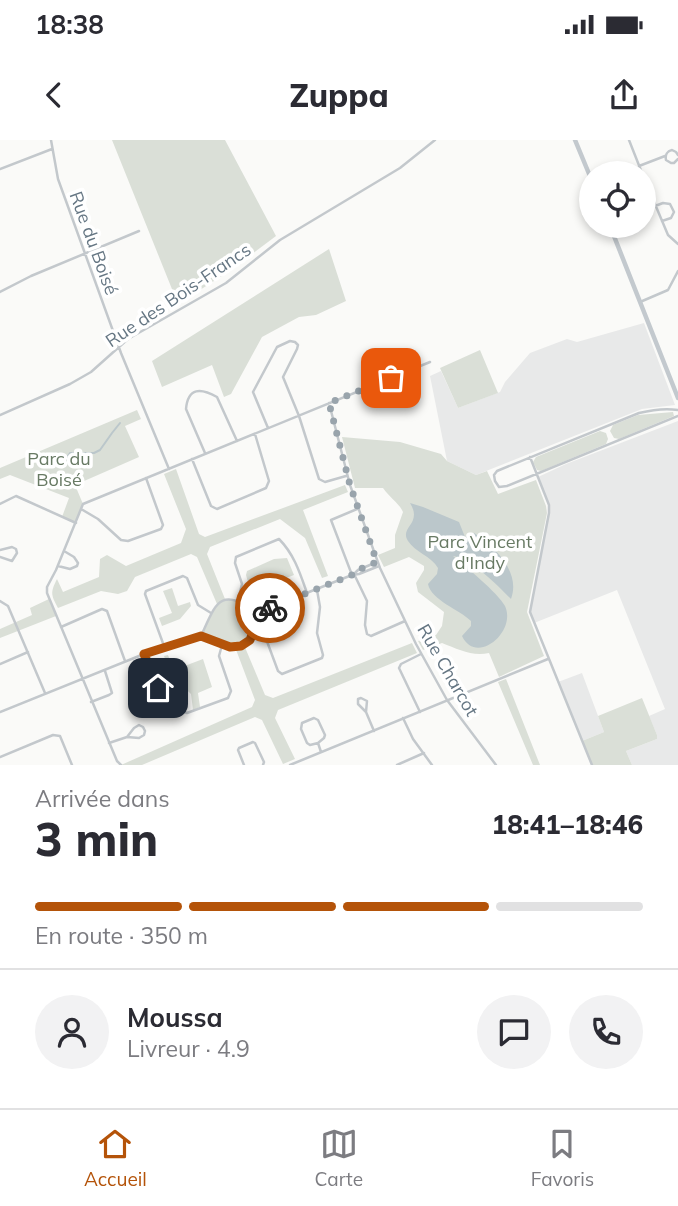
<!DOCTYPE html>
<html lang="fr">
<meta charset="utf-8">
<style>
:root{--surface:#fff;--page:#f2f2f3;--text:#2b2b33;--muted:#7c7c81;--line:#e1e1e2;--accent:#b45309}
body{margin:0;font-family:Mulish,sans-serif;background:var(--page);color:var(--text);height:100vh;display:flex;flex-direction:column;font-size:26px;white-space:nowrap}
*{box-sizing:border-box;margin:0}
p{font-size:23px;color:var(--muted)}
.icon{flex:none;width:38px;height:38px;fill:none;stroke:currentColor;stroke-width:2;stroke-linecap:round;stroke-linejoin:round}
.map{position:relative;height:625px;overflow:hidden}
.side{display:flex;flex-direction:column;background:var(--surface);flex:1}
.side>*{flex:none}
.buttons{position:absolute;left:579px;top:21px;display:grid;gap:14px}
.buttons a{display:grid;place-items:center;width:77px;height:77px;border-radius:50%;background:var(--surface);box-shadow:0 4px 10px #0003;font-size:35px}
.pin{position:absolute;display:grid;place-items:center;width:60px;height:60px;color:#fff;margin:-30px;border-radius:14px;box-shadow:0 4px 10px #0006}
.courier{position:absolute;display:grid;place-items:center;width:70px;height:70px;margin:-35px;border:5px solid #b45309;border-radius:50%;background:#fff;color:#222;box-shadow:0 2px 9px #0007}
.summary em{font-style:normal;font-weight:800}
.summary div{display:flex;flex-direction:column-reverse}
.summary{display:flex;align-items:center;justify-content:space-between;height:119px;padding:0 35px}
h1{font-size:46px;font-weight:800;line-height:52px}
.bar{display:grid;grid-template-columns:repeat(4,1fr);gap:10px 7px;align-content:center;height:84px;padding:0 35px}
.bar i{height:9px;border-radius:5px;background:var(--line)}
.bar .on{background:var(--accent)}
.bar p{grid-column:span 4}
.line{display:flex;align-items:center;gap:18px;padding:0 35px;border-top:2px solid var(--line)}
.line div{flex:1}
.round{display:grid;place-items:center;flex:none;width:74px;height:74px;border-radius:37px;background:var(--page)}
.status{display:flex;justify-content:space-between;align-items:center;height:49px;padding:0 35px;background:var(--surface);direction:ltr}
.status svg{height:19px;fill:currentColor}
header{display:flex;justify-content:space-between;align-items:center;height:91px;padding:0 35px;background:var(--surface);font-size:32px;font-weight:800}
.tab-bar{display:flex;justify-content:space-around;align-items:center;height:98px;border-top:2px solid var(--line);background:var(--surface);font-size:19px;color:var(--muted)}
.tab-bar a{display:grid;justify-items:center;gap:4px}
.tab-bar .on{color:var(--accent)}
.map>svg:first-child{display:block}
</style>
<div class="status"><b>18:38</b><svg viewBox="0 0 49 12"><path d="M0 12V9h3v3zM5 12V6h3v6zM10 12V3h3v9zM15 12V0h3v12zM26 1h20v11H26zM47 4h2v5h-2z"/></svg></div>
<header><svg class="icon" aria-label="back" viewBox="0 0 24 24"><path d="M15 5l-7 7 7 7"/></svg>Zuppa<svg class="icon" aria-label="share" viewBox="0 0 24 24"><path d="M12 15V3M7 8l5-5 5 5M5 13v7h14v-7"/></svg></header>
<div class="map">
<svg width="678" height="625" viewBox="0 0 678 625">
<rect width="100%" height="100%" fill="#fafaf8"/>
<path fill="#e8e9e9" d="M644,183l31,82 -33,4 -166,66 -29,-14 -17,-85 11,-5 17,37 42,-16 5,-10 25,-29 37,-14 10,3z
M678,281v344h-46l-6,-14 31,-12v-4l-8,-19 16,-7 -48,-119 -83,33 -4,-11 19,-99v-8l-11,-28 28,-13z
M582,533l22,59 -22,9 -24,-59z"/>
<path fill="#dadfd7" d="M112,0h113l51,96 -48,36 -50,32z
M329,109l17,52 -30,14 -17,2 -37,20 -31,57 -7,3 -12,-32 -50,22 -10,-26z
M480,210l18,43 -40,15 -18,-40z
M137,270l4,9 -16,7 14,31 -64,28 8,19 -7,19 -14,-6 7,-19 -59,-23 -10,4v-11z
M673,272l1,4 -55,23 -5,-1 -4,-7 3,-6 25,-10z
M600,291l6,2 2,6 -2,5 -65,27 -4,-1 -4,-8 3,-5z
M342,297l58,5 41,12 6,7 29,14 11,-4 11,23 38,-14 10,26 1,7 -20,99 17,44 -45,21 -10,-24c-17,4 -31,-4 -47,-10l-19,7 -5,-9 18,-6 6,-9 2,-14 -26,-20 -2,-9 8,-13v-4l-15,-9 -25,10 -6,-12 17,-7v-13l8,-23c-4,-9 -14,-15 -20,-24h-28z
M176,329l23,65 6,3 140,-52 3,7 -45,18 25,66 -6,2 -17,-40 -25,-19 -70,28 -3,7 18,45 13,1 23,11 -11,29 -6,5 21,50 8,3 139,-55 5,10 -139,57 -3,8 20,41 -12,5 -21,-44 -7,-3 -113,48h-21l131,-58 3,-7 -20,-53 -34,-11 16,-32 -20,-47 -6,-3 -56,23 -8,14 -9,3 -17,-3 -43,17c-7,-13 -8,-15 -1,-29l6,13 36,-15 1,-18 7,-4 19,11 55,-23 5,-14 -22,-55z
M287,418l7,17 -31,12 -15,-5 -2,-7 1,-4 27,-12z
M172,448l6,18 12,-4 1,4 -11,13 -18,7 -3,-8 13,-5 -9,-22z
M49,459l7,17 -56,22v-9l32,-14 -2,-7z
M168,515l6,15 29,-11 9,28 -14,6 2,14 -7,3 -2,-16 -20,-19 -7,-19z
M506,539l34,86h-7l-35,-83z
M642,558l15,37v4l-31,12 6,14h-40l-10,-24 22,-9 -6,-16z"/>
<path fill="#bbc7cb" d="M410,363l13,4 36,15 6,15 9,-4c21,14 47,39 37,66 -14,-14 -39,-40 -58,-43 12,10 45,37 52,50 12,26 -29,60 -43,30l9,-10v-5c-11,-11 -40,-21 -43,-37l9,-10 1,-6c-7,-12 -23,-16 -30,-27 -9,-14 15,-17 2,-38z"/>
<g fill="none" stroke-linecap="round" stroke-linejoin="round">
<path stroke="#bbc7cb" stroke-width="2" d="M62,325l8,-12h24l6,-3 12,-17 8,-10"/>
<path stroke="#c3c8cc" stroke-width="2.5" d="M51,0l7,39 63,174 48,116
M629,0l13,33
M678,15l-2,-3 -4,-2c-5,1 -7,5 -6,10l5,3h3l4,-4
M639,26l26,-10
M0,29l52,-20
M644,38l24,57 10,9
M655,66l8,-3 7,1 4,8 -3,6 -9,3
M0,152l31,-16 108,-45
M640,162l28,-12 10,-19
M329,263l21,82 30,83 36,76 31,56 49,65
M678,270c-12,-2 -27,0 -39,3l-142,58 -3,4 1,6 4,6 8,-1 171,-70
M0,275l70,-31 21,-12 37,-33 98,-56 54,-43 120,-72 35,-28
M268,288l-15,-36 24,-45 13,-6 5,1 3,3 -1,4 -14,28 16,39 20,63 6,3 21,-6
M205,313l-19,-44c2,-22 15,-21 31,-12l20,44
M530,317l19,48v8l-19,99 62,153
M192,319l19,47 6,3 49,-21 3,-7 -14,-47
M0,364l16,-8 60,27
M81,369l17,10 23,21 7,1 33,-12 2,-4 -17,-47
M0,410l12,-3 4,2 1,4 -5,8 -12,-4
M58,426l12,3 7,-3 1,-3 -4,-6 -10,-6
M354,434l13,27 -2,24 2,9 4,2 34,-15
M354,434l4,-4 19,-8
M352,435l-21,-55 26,-11
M238,460l4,-16 -7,-21 1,-6 43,-18c15,15 21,34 28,54
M0,461l8,5 37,87
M61,487l41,-18 5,2 18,50
M254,487l11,9 13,35 4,3 40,-16 1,-3 -6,-22 3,-26 -3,-17
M201,496c18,-40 18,-45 60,-25
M164,506l-19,-52 1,-3 37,-15 4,2 11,27 13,8
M144,514c4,11 8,28 16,37 10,10 12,3 20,19l7,3 41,-15 3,-7 -12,-35 3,-11
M0,524l28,-12
M91,562l18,-7 3,-2 -7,-22
M0,572l144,-58 57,-18 29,11 11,-1 9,-6 11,-29 91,-36 7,-1 20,-8
M366,572l-8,-8v-5l3,-1 6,3 -1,11 8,19
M420,572l-21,-44 2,-4 20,-10
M403,578l10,21 19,26
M109,603l18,-6 12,1 5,-3 1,-4 -2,-4 -4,-2 -5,3 -7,9
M318,603l6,-5 1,-3 -7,-15 -4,-2 -12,5 -1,6 6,14 3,2 8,-2 3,9
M0,617l53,-22 7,1 12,29
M121,625l-4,-4 -70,-168v-6l9,-17 27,-66 347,-142
M244,625l-6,-15 1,-2 14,-6 2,1 9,19 -1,3
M290,625l258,-106
M397,625l27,-12"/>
<path stroke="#c3c9ce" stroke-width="4.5" d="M575,0l17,41
M610,86l68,172"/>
</g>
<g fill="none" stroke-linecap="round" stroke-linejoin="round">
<path stroke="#99a4ac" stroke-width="7" stroke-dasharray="0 12.6" d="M270,468l84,-34 4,-4 19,-8 -27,-77 -21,-82 62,-25"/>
<path stroke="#b45309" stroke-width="9" d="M158,548l-14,-34 57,-18 29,11 11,-1 9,-6 11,-29 9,-3"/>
</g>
<g text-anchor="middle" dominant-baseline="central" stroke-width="7" stroke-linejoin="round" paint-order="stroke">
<g font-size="18" fill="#657683" stroke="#fff">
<text transform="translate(94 103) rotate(70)">Rue du Boisé</text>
<text transform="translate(178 155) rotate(-34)">Rue des Bois-Francs</text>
<text transform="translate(448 530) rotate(60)">Rue Charcot</text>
</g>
<g font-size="18" fill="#687a64" stroke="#fff">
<text x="59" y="318">Parc du<tspan x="59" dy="21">Boisé</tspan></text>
<text x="480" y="401">Parc Vincent<tspan x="480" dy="21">d'Indy</tspan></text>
</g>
</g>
</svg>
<div class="buttons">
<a><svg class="icon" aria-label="locate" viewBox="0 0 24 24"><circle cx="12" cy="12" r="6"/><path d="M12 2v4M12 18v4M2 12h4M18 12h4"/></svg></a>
</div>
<div class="pin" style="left:391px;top:238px;background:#ea580c"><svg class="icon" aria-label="bag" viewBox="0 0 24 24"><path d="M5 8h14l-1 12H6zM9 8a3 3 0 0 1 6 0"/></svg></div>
<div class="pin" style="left:158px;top:548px;background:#1f2937"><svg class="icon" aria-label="home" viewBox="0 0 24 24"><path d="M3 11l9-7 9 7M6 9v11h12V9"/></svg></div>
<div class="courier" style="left:270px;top:468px"><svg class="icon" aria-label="bike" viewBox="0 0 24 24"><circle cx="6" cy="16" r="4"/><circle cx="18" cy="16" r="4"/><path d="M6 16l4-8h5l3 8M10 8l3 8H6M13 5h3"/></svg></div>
</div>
<section class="side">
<div class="summary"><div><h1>3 min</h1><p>Arrivée dans</p></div><em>18:41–18:46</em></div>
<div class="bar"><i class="on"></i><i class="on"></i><i class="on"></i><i></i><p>En route · 350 m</p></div>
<div class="line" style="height:126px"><a class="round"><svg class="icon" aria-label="person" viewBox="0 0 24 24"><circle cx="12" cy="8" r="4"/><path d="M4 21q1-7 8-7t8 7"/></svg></a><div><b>Moussa</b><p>Livreur · 4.9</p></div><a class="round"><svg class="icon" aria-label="chat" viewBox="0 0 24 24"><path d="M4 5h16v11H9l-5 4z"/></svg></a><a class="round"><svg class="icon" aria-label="phone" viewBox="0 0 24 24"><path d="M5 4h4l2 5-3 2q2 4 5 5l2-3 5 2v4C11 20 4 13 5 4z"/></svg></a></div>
</section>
<nav class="tab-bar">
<a class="on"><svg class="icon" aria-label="home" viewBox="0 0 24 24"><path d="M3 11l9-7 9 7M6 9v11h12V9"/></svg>Accueil</a>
<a><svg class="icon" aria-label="map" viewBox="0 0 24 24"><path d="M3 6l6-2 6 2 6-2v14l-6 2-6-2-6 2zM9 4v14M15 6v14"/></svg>Carte</a>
<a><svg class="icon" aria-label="saved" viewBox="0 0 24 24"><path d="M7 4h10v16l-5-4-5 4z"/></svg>Favoris</a>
</nav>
